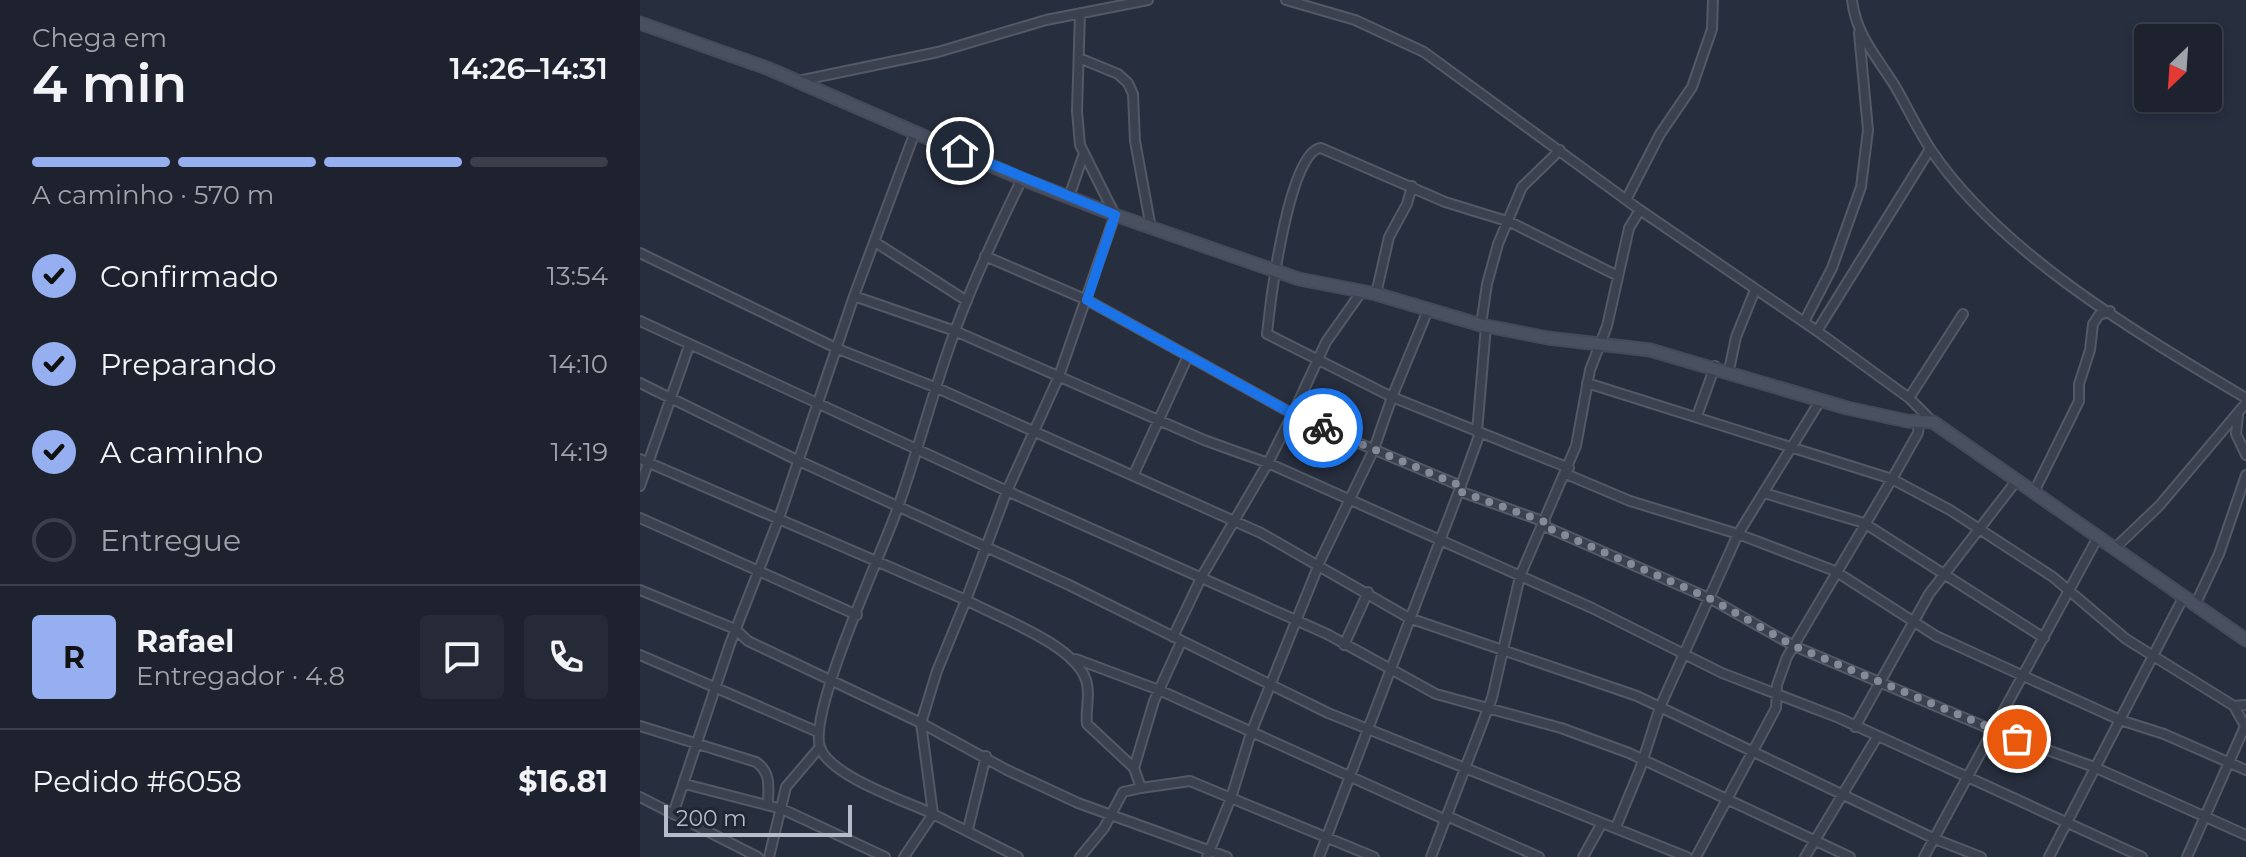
<!DOCTYPE html>
<html lang="pt">
<meta charset="utf-8">
<style>
:root{--surface:#1d222e;--page:#252a36;--text:#f1f3f6;--muted:#a0a4aa;--line:#3b3f4a;--accent:#95aff0}
body{margin:0;font-family:Montserrat,sans-serif;background:var(--page);color:var(--text);height:100vh;display:flex;flex-direction:column;font-size:30px;white-space:nowrap}
*{box-sizing:border-box;margin:0}
p{font-size:26px;color:var(--muted)}
.icon{flex:none;width:44px;height:44px;fill:none;stroke:currentColor;stroke-width:2;stroke-linecap:round;stroke-linejoin:round}
.map{position:relative;flex:1;overflow:hidden}
.details{display:flex;flex-direction:column;background:var(--surface);width:640px}
.details>*{flex:none}
.needle{width:52px;rotate:205deg}
.controls{position:absolute;left:1494px;top:24px;display:grid;gap:16px}
.controls a{display:grid;place-items:center;width:88px;height:88px;border-radius:8px;background:var(--surface);box-shadow:0 4px 12px #0003,0 0 0 2px var(--line);font-size:40px}
.scale{position:absolute;left:24px;bottom:20px;width:188px;box-sizing:border-box;padding-left:8px;border:4px solid #b7bcc8;border-top:0;font-size:22px;line-height:28px;white-space:nowrap;color:#b7bcc8;-webkit-text-stroke:6px #202633;paint-order:stroke}
.pin{position:absolute;display:grid;place-items:center;width:68px;height:68px;color:#fff;margin:-34px;border:4px solid #fff;border-radius:50%;box-shadow:0 2px 8px #0007}
.courier{position:absolute;display:grid;place-items:center;width:80px;height:80px;margin:-40px;border:6px solid #1a73e8;border-radius:50%;background:#fff;color:#222;box-shadow:0 2px 10px #0007}
.head em{font-style:normal;font-weight:600}
.head div{display:flex;flex-direction:column-reverse}
.head{display:flex;align-items:center;justify-content:space-between;height:136px;padding:0 32px}
h1{font-size:52px;font-weight:600;line-height:60px}
.bar{display:grid;grid-template-columns:repeat(4,1fr);gap:12px 8px;align-content:center;height:96px;padding:0 32px}
.bar i{height:10px;border-radius:6px;background:var(--line)}
.bar .active{background:var(--accent)}
.bar p{grid-column:span 4}
.line{display:flex;align-items:center;gap:20px;padding:0 32px;border-top:2px solid var(--line)}
.line div{flex:1}
.round{display:grid;place-items:center;flex:none;width:84px;height:84px;border-radius:8px;background:var(--page)}
ol{padding:0 32px;list-style:none}
li{display:flex;align-items:center;gap:24px;height:88px}
li p{margin-inline-start:auto}
li .icon{padding:8px;border-radius:50%;background:var(--accent);color:#111;stroke-width:4}
li:last-child{color:var(--muted)}
li i{width:44px;height:44px;border:4px solid var(--line);border-radius:50%}
main{display:flex;flex:1;min-height:0}
.map>svg:first-child{display:block}
</style>
<main>
<section class="details">
<div class="head"><div><h1>4 min</h1><p>Chega em</p></div><em>14:26–14:31</em></div>
<div class="bar"><i class="active"></i><i class="active"></i><i class="active"></i><i></i><p>A caminho · 570 m</p></div>
<ol>
<li><svg class="icon" aria-label="check" viewBox="0 0 24 24"><path d="M5 12l5 5 9-10"/></svg>Confirmado<p>13:54</p></li>
<li><svg class="icon" aria-label="check" viewBox="0 0 24 24"><path d="M5 12l5 5 9-10"/></svg>Preparando<p>14:10</p></li>
<li><svg class="icon" aria-label="check" viewBox="0 0 24 24"><path d="M5 12l5 5 9-10"/></svg>A caminho<p>14:19</p></li>
<li><i></i>Entregue</li>
</ol>
<div class="line" style="height:144px"><b class="round" style="background:var(--accent);color:#111">R</b><div><b>Rafael</b><p>Entregador · 4.8</p></div><a class="round"><svg class="icon" aria-label="chat" viewBox="0 0 24 24"><path d="M4 5h16v11H9l-5 4z"/></svg></a><a class="round"><svg class="icon" aria-label="phone" viewBox="0 0 24 24"><path d="M5 4h4l2 5-3 2q2 4 5 5l2-3 5 2v4C11 20 4 13 5 4z"/></svg></a></div>
<div class="line" style="height:104px"><div>Pedido #6058</div><b>$16.81</b></div>
</section>
<div class="map">
<svg width="1606" height="857" viewBox="0 0 1606 857">
<rect width="100%" height="100%" fill="#272e3e"/>
<g fill="none" stroke-linecap="round" stroke-linejoin="round">
<defs>
<path id="street" d="M646,0l69,20 69,32 216,158 177,121 92,67 24,24
M1212,0c4,35 25,57 43,86 12,21 23,44 36,64 70,104 209,185 315,248
M440,13l-3,98 3,34 35,70 -56,161 -52,115 -41,109c33,18 108,44 120,80 5,15 -1,29 1,44l47,44 7,20 49,-7 41,17 -24,59
M439,58l39,16 10,9 5,11 2,47 16,87
M158,81l140,-29 108,-32 102,-20
M429,197l14,-41
M987,198l33,-64 32,-47 20,-58 1,-29
M235,242l92,59
M0,253l198,96 99,39 324,145 148,85 228,78 298,143 46,18
M345,256l102,44 206,114
M736,294l13,-57 18,-33 5,-18
M214,296l101,35 249,109 64,23 324,145 130,65 117,45 303,139
M788,310l-36,87 177,71
M0,321l367,170 320,143 109,60 125,34 68,25 221,104
M1164,322l28,-54 29,-81 7,-57 -9,-97
M841,325l6,-41 11,-40 24,-57 38,-37
M1177,331l113,-182
M1089,370l7,-33 19,-47
M0,383l157,77 272,125 259,128 359,144
M947,383l305,96 58,31 103,67 73,62 108,67 11,20
M1269,398l54,-84
M658,412l-2,-5 30,-65 36,-51
M1598,415l-2,19 10,21
M1057,416l18,-50
M649,425l12,-6 160,67
M837,432l9,-106
M840,433l-21,58 86,31
M0,459l326,141 -29,71 -16,52 -173,-82 -13,-12 -95,-39
M494,474l54,-118
M926,474l64,27 108,33 97,37 101,65 184,84 44,14 82,36
M0,486l49,-140
M1394,492l45,-91v-17l11,-34 3,-26 6,-9 11,-4
M1124,493l100,30 180,115
M0,518l217,97
M904,526l167,73 83,47 201,85 99,36 152,68
M1475,548l44,-42 87,-103
M1556,603l23,-49 27,-79
M533,637l29,-61 66,-113 28,-56
M704,645l24,-53
M0,655l178,77
M436,659l83,31 287,130
M1594,706l12,-1
M0,726l116,36c16,11 12,26 12,43
M1215,727l74,-133 88,-114
M494,768l20,-67 27,-59
M45,784l97,25 103,48
M0,797l118,60
M33,814l57,-170 49,-126 75,-222 61,-164
M293,814c-27,-13 -104,-38 -113,-67 -12,-36 63,-196 78,-240 21,-59 36,-120 58,-179 19,-51 42,-100 66,-149
M293,814l-12,-91 86,47 71,33 149,54
M807,816l92,41
M976,827l24,-58 20,-62 78,-173 82,-133
M328,829l18,-73
M129,857l17,-70 34,-40
M264,857l29,-43 85,43
M440,857l24,-29 19,-36 18,-4
M679,857l140,-366
M734,857l-143,-59 20,-65 70,-174 53,-110 18,-52 -125,-63c3,-31 22,-184 54,-186l124,54 65,20 108,54
M791,857l61,-159 28,-122 56,-130 14,-76 17,-44 22,-98 11,-18
M943,857l19,-34
M1056,857l80,-149 1,-23 10,-28 105,-178 26,-46 1,-12
M1165,857l72,-120
M1284,857l174,-320
M1409,857l135,-261
M1547,857l59,-133"/>
<path id="secondary" d="M0,23l127,45 255,111 93,36 184,64 77,15 105,31 67,13 102,12 197,58 60,13 26,1 313,218"/>
</defs>
<use href="#street" stroke="#535965" stroke-width="12"/>
<use href="#secondary" stroke="#444a57" stroke-width="15"/>
<use href="#street" stroke="#3b414e" stroke-width="8"/>
<use href="#secondary" stroke="#495060" stroke-width="11"/>
</g>
<g fill="none" stroke-linecap="round" stroke-linejoin="round">
<path stroke="#858a98" stroke-width="8" stroke-dasharray="0 14.4" d="M683,428l138,58 -2,5 86,31 -1,4 167,73 83,47 223,93"/>
<path stroke="#1a73e8" stroke-width="10" d="M320,151l155,64 -28,85 206,114 3,-7 5,12 22,9"/>
</g>
</svg>
<div class="controls">
<a><svg class="needle" viewBox="-14 -14 28 28"><path d="M0-13l5 13h-10z" fill="#e53935"/><path d="M0 13l5-13h-10z" fill="#a0a4aa"/></svg></a>
</div>
<div class="scale">200 m</div>
<div class="pin" style="left:1377px;top:739px;background:#ea580c"><svg class="icon" aria-label="bag" viewBox="0 0 24 24"><path d="M5 8h14l-1 12H6zM9 8a3 3 0 0 1 6 0"/></svg></div>
<div class="pin" style="left:320px;top:151px;background:#1f2937"><svg class="icon" aria-label="home" viewBox="0 0 24 24"><path d="M3 11l9-7 9 7M6 9v11h12V9"/></svg></div>
<div class="courier" style="left:683px;top:428px"><svg class="icon" aria-label="bike" viewBox="0 0 24 24"><circle cx="6" cy="16" r="4"/><circle cx="18" cy="16" r="4"/><path d="M6 16l4-8h5l3 8M10 8l3 8H6M13 5h3"/></svg></div>
</div>
</main>
